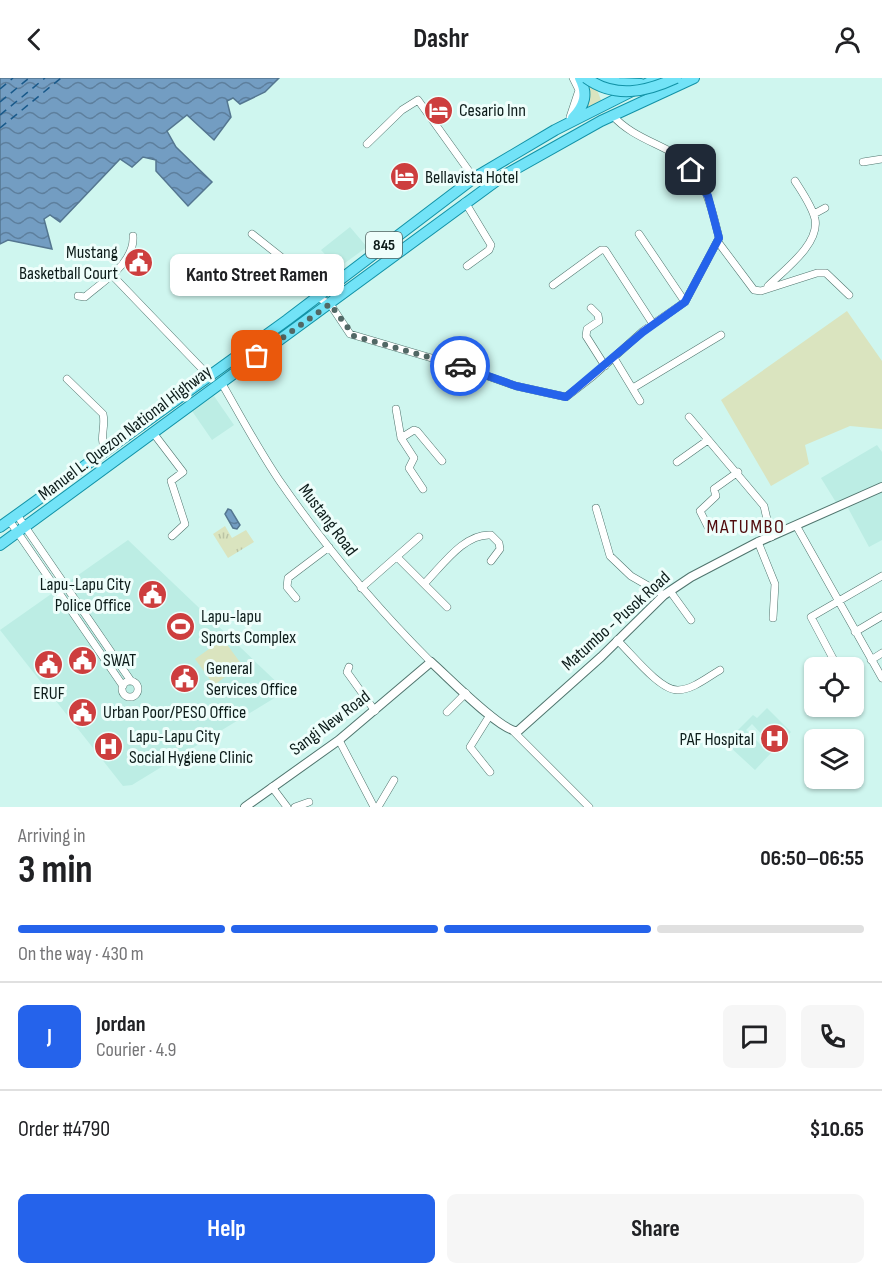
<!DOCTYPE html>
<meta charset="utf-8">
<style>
:root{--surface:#fff;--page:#f6f6f6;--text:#202124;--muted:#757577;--line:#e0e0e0;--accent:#2563eb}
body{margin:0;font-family:"Sofia Sans Condensed",sans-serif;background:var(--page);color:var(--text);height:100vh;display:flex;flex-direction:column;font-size:22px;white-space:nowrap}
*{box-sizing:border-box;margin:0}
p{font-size:20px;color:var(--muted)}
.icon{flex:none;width:33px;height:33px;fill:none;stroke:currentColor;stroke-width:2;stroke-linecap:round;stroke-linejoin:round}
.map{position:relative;height:729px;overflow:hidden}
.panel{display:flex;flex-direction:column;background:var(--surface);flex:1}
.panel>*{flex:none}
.controls{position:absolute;left:804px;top:579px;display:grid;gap:12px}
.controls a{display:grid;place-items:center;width:60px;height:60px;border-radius:9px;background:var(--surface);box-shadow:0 2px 4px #0004;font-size:30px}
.pin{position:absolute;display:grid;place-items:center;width:51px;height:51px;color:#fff;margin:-26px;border-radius:12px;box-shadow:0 3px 9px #0006}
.courier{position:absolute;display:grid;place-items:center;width:60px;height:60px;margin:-30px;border:4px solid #2563eb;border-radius:50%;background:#fff;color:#222;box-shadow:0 2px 8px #0007}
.bubble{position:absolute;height:42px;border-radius:9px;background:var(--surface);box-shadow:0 2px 4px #0004;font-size:20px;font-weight:700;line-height:42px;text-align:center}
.summary em{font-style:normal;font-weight:700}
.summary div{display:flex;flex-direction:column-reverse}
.summary{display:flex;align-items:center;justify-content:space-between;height:102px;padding:0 18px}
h1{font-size:39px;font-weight:700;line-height:45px}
.bar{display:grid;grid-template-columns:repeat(4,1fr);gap:9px 6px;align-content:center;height:72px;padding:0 18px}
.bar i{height:8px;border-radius:4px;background:var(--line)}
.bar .current{background:var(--accent)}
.bar p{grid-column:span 4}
.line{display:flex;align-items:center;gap:15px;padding:0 18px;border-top:2px solid var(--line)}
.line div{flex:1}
.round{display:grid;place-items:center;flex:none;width:63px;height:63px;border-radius:9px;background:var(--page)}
.button{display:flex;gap:12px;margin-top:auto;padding:12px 18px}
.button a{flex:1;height:69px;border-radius:9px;background:var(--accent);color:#fff;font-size:24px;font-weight:700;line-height:69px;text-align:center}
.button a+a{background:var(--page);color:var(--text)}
header{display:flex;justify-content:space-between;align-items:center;height:78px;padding:0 18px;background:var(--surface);font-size:27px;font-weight:700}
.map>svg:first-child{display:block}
</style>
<header><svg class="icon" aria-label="back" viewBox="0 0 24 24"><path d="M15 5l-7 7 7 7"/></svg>Dashr<svg class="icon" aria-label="person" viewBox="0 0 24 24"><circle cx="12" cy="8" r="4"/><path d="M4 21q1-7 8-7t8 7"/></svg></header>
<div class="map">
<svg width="882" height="729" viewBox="0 0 882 729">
<defs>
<pattern id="grass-tufts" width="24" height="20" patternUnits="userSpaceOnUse" patternTransform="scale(1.5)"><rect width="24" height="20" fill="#dae4bf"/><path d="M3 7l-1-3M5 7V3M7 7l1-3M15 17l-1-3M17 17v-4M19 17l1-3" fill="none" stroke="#bac3a4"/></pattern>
<pattern id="water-waves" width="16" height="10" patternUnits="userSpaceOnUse" patternTransform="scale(1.5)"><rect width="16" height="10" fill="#739dc2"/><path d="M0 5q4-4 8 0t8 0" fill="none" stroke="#5d7f9d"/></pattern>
</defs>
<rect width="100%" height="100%" fill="#cff6ef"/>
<path fill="#bcede4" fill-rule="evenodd" d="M350,149l17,20 -29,21 -17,-18z
M214,318l20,29 -22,15 -20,-29z
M877,367l5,7v30l-45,22 -16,-26z
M882,414v48l-13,7 -21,-39z
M128,462l158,151 -154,94 -9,1 -123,-156z
M767,630l24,24 -36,38 -25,-23 9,-10 -4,-4 18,-18 4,3zM752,646l15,16 -5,6 -16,-16z"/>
<path fill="url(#grass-tufts)" d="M225,448l7,12 14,-8 8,12 -26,16 -15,-24z"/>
<path fill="#dae4bf" d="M588,7l9,5 4,10 -2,6 -17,8z
M847,233l35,50v68l-32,-3 -45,19 4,19 -38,22 -50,-86z
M223,561l19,26 -28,20 -19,-26z"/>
<path fill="url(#water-waves)" stroke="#547690" stroke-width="1.5" d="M0,0h279l-14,14 -25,12 -7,-6 -6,3 4,16 -17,23 -27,-25 -20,16 9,16 36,35 -24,24 -32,-35v-11l-13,-3 -11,10 -12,-8 -60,63 -10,-7 -6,4 8,30 -44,-9 -8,4z
M228,431l3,1 9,15 -3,4 -4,-1 -8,-14z"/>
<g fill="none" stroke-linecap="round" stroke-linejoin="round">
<path stroke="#18598a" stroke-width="1.5" stroke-dasharray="8 6" stroke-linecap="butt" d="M0,11l13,-11
M0,24l29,-24
M0,37l45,-37
M0,50l61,-50"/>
<defs>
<path id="minor" d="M570,39l9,-27 -6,-12
M367,66l35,-34 16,-10 56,78
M863,84l19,-3
M465,124l26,43 -2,5 -22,16
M814,136l11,-6
M252,156l43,34 22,29 13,7 20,30 112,33 54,19 50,11 27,-21 50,-45 42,-29 34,-64c-7,-29 -15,-68 -44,-84 -23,-13 -45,-19 -63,-39
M639,156l46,68
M718,164l36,48 7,1 56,-18h9l23,22
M111,196l98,102
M553,207l48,-35h4l48,74
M768,208c16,-16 52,-42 47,-67 -3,-13 -13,-27 -20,-38
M78,218l7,1c18,-16 50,-34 48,-61
M591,230l7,7 1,6 -12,8 -1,7 19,30
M614,280l26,43
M67,301l36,35c3,13 -4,23 2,37
M221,304c19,33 37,67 58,98 45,65 96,126 152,182
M633,310l88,-53
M396,331l5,29 13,20 -5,10 14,21
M689,339l75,89 7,31
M154,356l29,38 -12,9 14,43 -13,12
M401,360l13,-8 3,1 25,30
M677,384l31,-22
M596,430l14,48 21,20 33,19
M17,437l114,166
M9,442l114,166
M708,449l-8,-16 16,-15 -2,-7 24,-17
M797,449l85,151
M758,464l17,42 -2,34
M397,479l50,50
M424,506c18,-18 40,-51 67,-49l8,8 1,6 -9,12
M361,510l58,-51
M670,513l21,29
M296,520l-9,-11 1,-9 41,-31
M855,554l27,-16
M617,562c13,12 43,51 61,50 14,0 30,-13 42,-20
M871,582l11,-7
M349,589l-2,5 28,39
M838,590l-27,-51 71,-41
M122 611a8 8 0 1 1 16 0a8 8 0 1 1-16 0Z
M447,634l19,-19
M514,654l75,75
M339,662l35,67
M490,694l-20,-25 20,-32
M272,709l15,20
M295,729l14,-5
M378,729l16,-27"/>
<path id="tertiary" d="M245,729l94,-67 92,-78c15,13 71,71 87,69l83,-74 63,-62 27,-18 67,-35 124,-55"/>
<path id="primary" d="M603,0l15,5 23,1
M573,40c12,-13 15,-24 7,-40
M0,449l287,-207 187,-142 81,-48 103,-52
M0,467l503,-369 98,-55 93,-43"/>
</defs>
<use href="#minor" stroke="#50756e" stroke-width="8"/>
<use href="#tertiary" stroke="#50756e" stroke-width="10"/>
<use href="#primary" stroke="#1292a6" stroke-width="12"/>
<use href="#minor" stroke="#fff" stroke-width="7"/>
<use href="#tertiary" stroke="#fff" stroke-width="8"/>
<use href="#primary" stroke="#72e3f7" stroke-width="10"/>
<defs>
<path id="primary-bridge" d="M586,0c29,21 60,14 90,0"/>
</defs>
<use href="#primary-bridge" stroke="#1292a6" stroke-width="12" stroke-linecap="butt"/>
<use href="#primary-bridge" stroke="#72e3f7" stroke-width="10"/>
</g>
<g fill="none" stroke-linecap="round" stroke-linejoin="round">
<path stroke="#516865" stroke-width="6" stroke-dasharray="0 10.8" d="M257,278l73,-52 24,32 106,30"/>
<path stroke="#2563eb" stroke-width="8" d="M460,288l56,20 50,11 77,-65 42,-30 34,-64 -11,-42 -17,-26"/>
</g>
<defs>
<symbol id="hotel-disc" viewBox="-11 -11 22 22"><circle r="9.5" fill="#cd3e3e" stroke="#eefefb"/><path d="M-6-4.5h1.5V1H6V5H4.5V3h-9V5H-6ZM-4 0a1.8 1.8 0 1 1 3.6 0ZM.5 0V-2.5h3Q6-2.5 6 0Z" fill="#fff"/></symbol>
<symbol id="civic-disc" viewBox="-11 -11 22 22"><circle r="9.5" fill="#cd3e3e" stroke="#eefefb"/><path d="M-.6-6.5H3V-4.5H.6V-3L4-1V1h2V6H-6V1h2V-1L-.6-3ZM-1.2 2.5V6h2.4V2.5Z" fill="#fff"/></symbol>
<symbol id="stadium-disc" viewBox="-11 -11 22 22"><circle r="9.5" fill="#cd3e3e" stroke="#eefefb"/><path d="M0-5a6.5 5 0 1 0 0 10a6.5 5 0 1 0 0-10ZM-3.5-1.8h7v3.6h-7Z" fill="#fff"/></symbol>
<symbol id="hospital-disc" viewBox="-11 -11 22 22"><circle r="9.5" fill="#cd3e3e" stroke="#eefefb"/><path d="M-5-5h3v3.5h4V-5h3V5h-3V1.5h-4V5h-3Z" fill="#fff"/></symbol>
</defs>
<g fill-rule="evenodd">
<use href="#hotel-disc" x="422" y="16" width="33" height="33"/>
<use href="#hotel-disc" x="388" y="82" width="33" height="33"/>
<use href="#civic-disc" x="122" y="168" width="33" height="33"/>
<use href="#civic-disc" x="136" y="500" width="33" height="33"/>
<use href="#stadium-disc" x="164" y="532" width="33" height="33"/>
<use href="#civic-disc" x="66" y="566" width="33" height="33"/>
<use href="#civic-disc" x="32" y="570" width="33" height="33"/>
<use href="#civic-disc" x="168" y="584" width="33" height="33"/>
<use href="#civic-disc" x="66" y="618" width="33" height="33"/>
<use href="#hospital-disc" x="758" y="644" width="33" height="33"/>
<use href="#hospital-disc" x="92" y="652" width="33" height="33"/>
</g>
<g text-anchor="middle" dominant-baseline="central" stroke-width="6" stroke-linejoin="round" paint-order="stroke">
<rect fill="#eefefb" stroke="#50605e" stroke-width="1.5" x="366" y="154" width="36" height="26" rx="4.5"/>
<g font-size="16" font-weight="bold" fill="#0d1c1a">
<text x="384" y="167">845</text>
</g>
<g font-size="18" fill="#0d1c1a" stroke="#eefefb" text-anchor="start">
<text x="459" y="32">Cesario Inn</text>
<text x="425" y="99">Bellavista Hotel</text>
<text x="118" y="174" text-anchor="end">Mustang<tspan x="118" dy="21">Basketball Court</tspan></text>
<text x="131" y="506" text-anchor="end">Lapu-Lapu City<tspan x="131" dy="21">Police Office</tspan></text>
<text x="201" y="538">Lapu-lapu<tspan x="201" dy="21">Sports Complex</tspan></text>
<text x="103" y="582">SWAT</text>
<text x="206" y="590">General<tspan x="206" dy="21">Services Office</tspan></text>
<text x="49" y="615" text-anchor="middle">ERUF</text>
<text x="103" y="634">Urban Poor/PESO Office</text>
<text x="129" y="658">Lapu-Lapu City<tspan x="129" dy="21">Social Hygiene Clinic</tspan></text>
<text x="754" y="661" text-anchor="end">PAF Hospital</text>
</g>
<g font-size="18" fill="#0d1c1a" stroke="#eefefb">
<text transform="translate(125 355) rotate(-37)">Manuel L. Quezon National Highway</text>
<text transform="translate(328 442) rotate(53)">Mustang Road</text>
<text transform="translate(616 543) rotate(-42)">Matumbo - Pusok Road</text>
<text transform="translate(330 645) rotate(-37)">Sangi New Road</text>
</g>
<g font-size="20" letter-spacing="1.5" fill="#500b0d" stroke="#eefefb">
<text x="746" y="449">MATUMBO</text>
</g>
</g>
</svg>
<div class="controls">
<a><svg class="icon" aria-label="locate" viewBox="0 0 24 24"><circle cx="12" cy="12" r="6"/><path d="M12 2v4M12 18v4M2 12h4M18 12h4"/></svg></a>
<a><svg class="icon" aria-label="layers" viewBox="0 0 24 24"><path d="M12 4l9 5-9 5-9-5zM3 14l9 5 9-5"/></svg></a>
</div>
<div class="pin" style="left:257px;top:278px;background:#ea580c"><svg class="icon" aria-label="bag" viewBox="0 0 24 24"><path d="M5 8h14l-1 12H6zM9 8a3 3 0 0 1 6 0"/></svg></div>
<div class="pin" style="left:691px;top:92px;background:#1f2937"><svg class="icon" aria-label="home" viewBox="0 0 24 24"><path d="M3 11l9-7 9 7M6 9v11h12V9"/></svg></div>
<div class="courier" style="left:460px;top:288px"><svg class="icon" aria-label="car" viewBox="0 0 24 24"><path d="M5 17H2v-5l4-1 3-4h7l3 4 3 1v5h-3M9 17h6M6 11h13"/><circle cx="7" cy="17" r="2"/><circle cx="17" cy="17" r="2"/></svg></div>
<div class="bubble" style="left:170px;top:176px;width:174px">Kanto Street Ramen</div>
</div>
<section class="panel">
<div class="summary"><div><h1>3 min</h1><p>Arriving in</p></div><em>06:50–06:55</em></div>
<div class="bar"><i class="current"></i><i class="current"></i><i class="current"></i><i></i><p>On the way · 430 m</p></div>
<div class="line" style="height:108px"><b class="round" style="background:var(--accent);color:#fff">J</b><div><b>Jordan</b><p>Courier · 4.9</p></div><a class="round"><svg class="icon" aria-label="chat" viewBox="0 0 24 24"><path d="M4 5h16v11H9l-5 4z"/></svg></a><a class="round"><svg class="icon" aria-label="phone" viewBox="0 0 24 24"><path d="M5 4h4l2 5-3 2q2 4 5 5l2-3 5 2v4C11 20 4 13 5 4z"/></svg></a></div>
<div class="line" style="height:78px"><div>Order #4790</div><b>$10.65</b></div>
<div class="button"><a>Help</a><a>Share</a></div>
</section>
